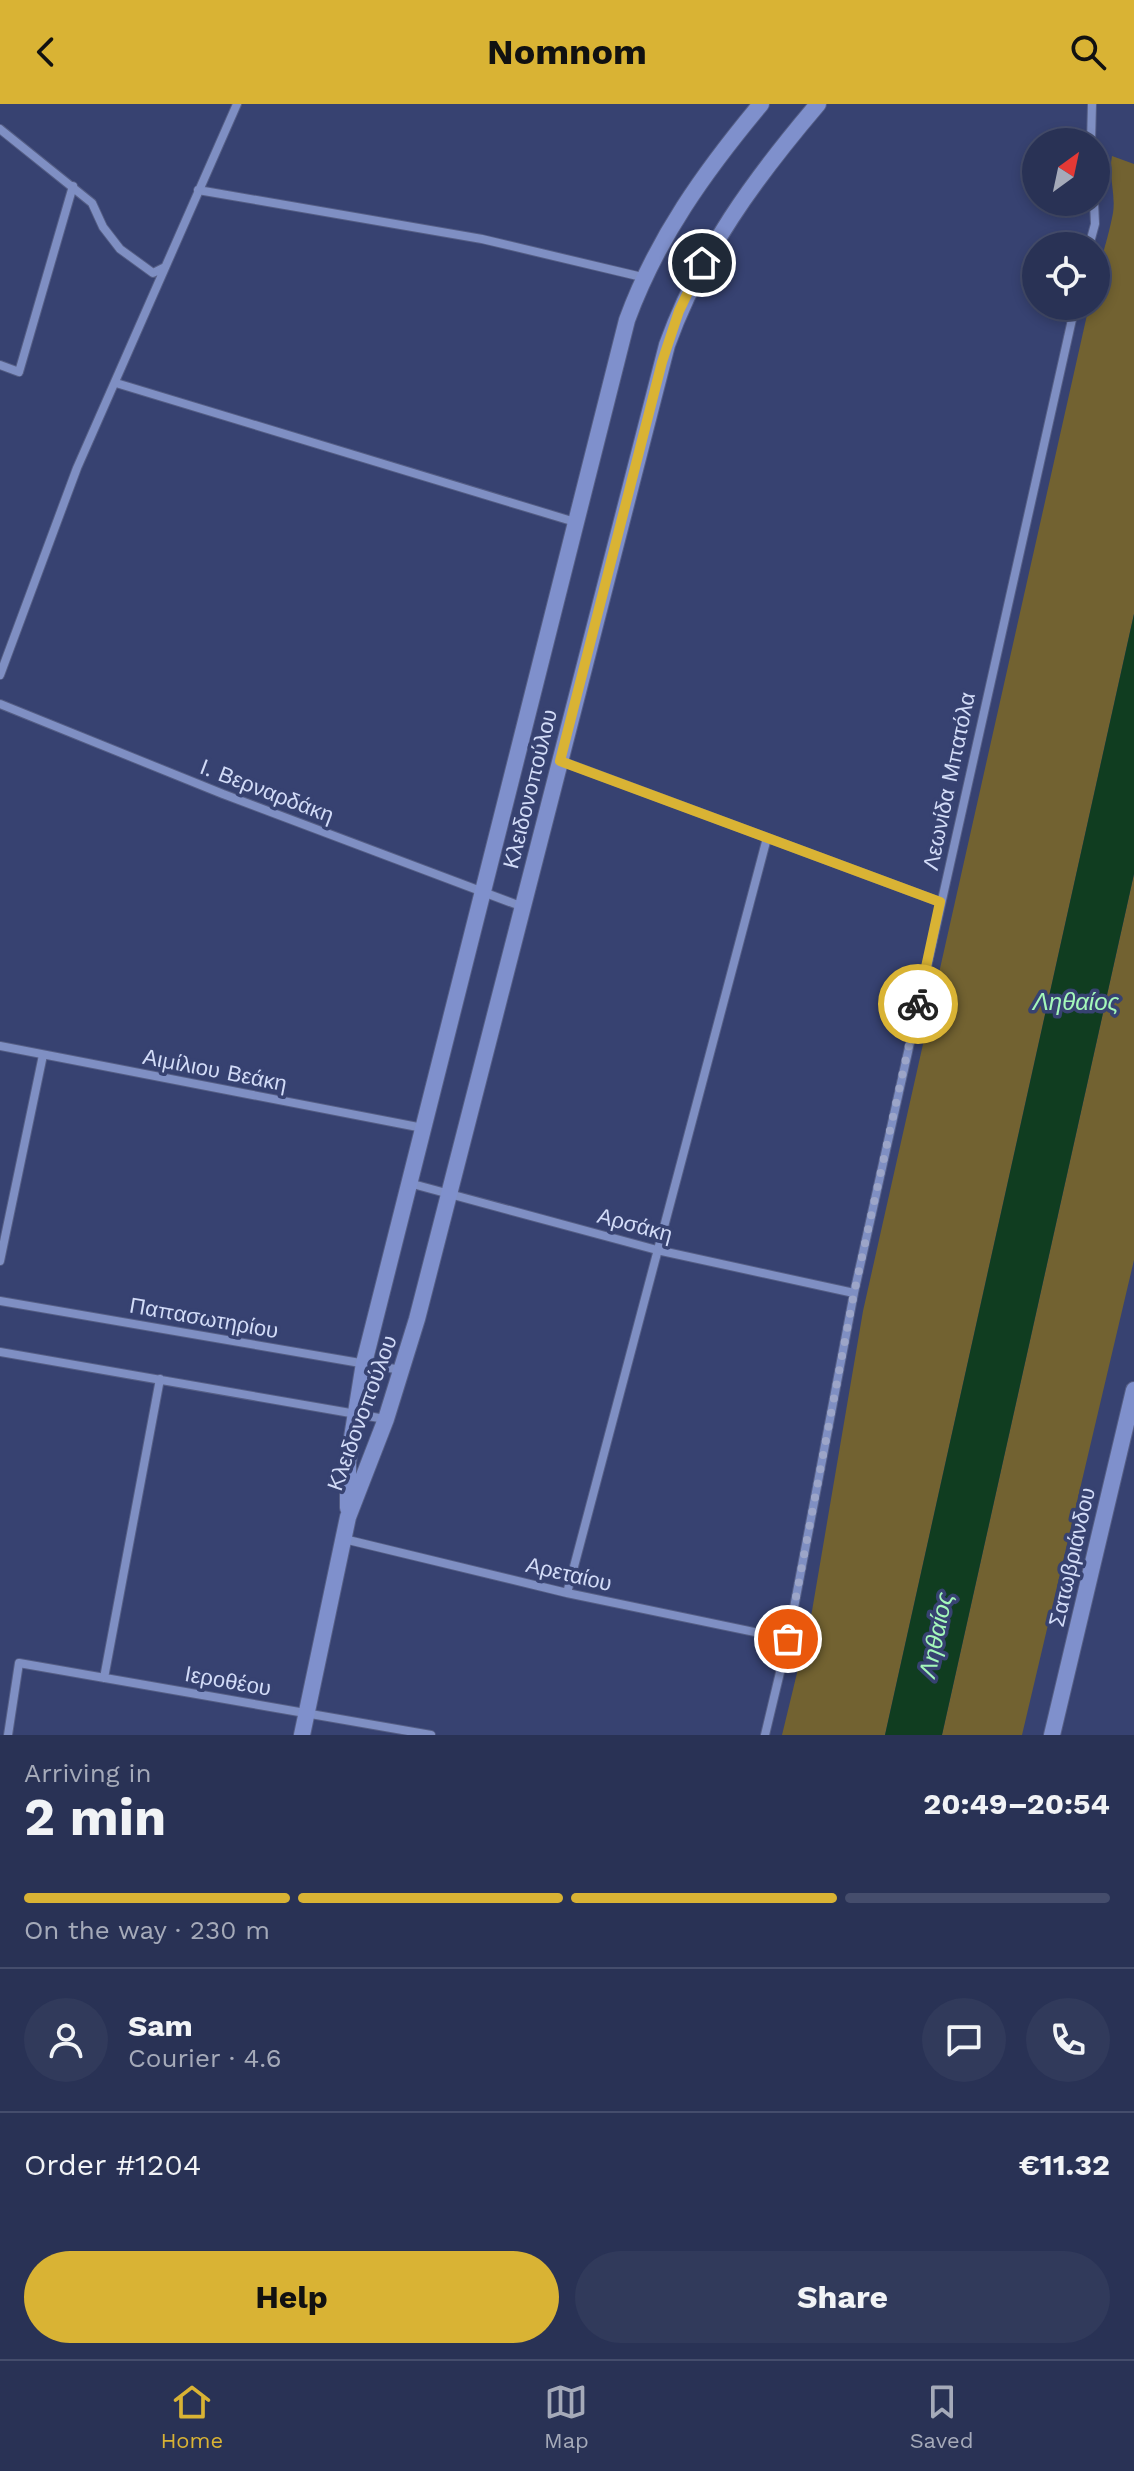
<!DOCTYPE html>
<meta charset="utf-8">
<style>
:root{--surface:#293255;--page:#313a5b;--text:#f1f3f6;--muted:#a5aab9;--line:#454d6c;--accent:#d9b334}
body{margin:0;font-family:"Work Sans",sans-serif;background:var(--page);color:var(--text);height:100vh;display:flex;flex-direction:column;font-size:30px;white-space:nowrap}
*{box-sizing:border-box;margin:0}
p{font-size:26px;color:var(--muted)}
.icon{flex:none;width:44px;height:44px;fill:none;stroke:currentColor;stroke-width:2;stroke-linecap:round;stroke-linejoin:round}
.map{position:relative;height:1631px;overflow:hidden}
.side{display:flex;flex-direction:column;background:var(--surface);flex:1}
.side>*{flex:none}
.needle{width:52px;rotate:33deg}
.controls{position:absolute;left:1022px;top:24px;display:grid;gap:16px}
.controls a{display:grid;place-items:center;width:88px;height:88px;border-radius:50%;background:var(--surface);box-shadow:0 4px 12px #0003,0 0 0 2px var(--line);font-size:40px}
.pin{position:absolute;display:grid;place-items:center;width:68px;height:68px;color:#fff;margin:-34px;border:4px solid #fff;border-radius:50%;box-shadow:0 2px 8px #0007}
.courier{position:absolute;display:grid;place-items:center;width:80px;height:80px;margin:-40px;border:6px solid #d9b334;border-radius:50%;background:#fff;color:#222;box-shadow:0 2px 10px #0007}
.overview em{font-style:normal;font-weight:700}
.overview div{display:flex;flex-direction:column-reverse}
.overview{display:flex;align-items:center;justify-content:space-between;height:136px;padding:0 24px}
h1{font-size:52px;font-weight:700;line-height:60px}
.bar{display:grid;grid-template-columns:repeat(4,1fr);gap:12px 8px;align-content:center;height:96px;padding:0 24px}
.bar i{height:10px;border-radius:6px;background:var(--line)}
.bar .on{background:var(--accent)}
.bar p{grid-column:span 4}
.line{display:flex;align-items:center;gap:20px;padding:0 24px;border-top:2px solid var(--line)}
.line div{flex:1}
.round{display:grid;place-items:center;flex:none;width:84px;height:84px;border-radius:42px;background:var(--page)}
.action{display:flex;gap:16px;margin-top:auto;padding:16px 24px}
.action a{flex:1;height:92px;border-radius:48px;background:var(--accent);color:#111;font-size:32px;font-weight:700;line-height:92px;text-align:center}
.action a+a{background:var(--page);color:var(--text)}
header{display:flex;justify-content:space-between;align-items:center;height:104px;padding:0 24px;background:var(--accent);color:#111;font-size:36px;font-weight:700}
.tabs{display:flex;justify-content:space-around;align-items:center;height:112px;border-top:2px solid var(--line);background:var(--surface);font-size:22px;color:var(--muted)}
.tabs a{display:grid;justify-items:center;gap:4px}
.tabs .on{color:var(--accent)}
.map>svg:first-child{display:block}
</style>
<header><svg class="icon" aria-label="back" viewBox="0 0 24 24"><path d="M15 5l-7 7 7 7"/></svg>Nomnom<svg class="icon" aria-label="search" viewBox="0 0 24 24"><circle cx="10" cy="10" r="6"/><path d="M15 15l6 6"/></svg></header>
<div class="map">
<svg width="1134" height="1631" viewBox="0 0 1134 1631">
<rect width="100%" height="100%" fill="#374271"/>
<path fill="#726231" d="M1112,52l22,8v450l-249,1121h-103l30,-124 51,-300 226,-1005h7c0,-41 10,-56 17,-93 3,-19 -5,-37 -1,-57z
M1134,770v386l-112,475h-80z"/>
<path fill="#103d20" d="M1134,510v260l-192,861h-57z"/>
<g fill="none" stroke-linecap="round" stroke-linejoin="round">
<defs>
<path id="street" d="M0,25l92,74 11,24 17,22 33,24 12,-6
M1091,38l1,-38
M198,86l284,49 160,38
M1089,142l6,-22 -1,-22
M0,261l19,7 54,-186
M116,279l459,139
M0,571l77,-207 160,-364
M0,600l223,90 300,113
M561,657l379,141
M0,942l423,82
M409,1079l248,67 197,43
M0,1157l43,-206
M0,1197l401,69
M0,1248l385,67
M344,1435l223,54 221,46
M567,1489l200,-755
M104,1574l56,-299
M8,1631l11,-72 412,72
M765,1631l23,-96 66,-346 221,-987"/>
<path id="secondary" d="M348,1404v-46l16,-99 263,-1043c30,-82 78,-149 134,-216
M302,1631l46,-218 38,-98 31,-100 250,-974c33,-92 88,-167 151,-241
M1052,1631l82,-345"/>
</defs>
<use href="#street" stroke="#555e85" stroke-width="10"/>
<use href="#secondary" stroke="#555e85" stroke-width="18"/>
<use href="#street" stroke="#7f8fc3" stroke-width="8"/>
<use href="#secondary" stroke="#7f90cc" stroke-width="16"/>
</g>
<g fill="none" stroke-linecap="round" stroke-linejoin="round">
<path stroke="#9ca5c8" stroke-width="8" stroke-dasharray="0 14.4" d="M788,1535l66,-346 64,-289"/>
<path stroke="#d9b334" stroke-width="10" d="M702,159l-23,48 -17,51 -102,399 380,141 -22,102"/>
</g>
<g text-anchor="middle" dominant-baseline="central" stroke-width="7" stroke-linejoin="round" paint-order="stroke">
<g font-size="22" fill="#d2dbf7" stroke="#374271">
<text transform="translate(949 677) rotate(-78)">Λεωνίδα Μπατόλα</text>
<text transform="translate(530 685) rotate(-76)">Κλειδονοπούλου</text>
<text transform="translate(267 687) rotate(21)">Ι. Βερναρδάκη</text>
<text transform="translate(215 966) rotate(11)">Αιμίλιου Βεάκη</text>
<text transform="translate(635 1121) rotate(15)">Αρσάκη</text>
<text transform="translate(204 1214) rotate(10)">Παπασωτηρίου</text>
<text transform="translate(362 1309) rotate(-70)">Κλειδονοπούλου</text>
<text transform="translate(1072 1453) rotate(-77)">Σατωβριάνδου</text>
<text transform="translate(569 1470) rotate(13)">Αρεταίου</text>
<text transform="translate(228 1577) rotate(10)">Ιεροθέου</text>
</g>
<g font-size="24" font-style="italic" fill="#a4f8ba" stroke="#374271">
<text x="1076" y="898">Ληθαίος</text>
<text transform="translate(936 1531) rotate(-78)">Ληθαίος</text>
</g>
</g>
</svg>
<div class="controls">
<a><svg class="needle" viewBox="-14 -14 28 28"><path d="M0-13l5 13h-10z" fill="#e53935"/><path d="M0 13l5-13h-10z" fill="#a5aab9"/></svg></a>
<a><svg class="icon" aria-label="locate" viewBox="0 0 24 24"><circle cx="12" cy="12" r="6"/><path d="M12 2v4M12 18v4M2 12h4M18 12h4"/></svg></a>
</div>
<div class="pin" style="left:788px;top:1535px;background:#ea580c"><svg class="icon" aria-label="bag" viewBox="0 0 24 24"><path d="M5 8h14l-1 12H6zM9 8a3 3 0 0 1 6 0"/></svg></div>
<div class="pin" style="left:702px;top:159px;background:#1f2937"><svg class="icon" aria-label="home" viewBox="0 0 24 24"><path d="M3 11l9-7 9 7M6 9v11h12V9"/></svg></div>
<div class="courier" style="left:918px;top:900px"><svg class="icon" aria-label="bike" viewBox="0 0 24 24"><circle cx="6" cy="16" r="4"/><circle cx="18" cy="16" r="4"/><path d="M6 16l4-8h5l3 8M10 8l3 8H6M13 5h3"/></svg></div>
</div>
<section class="side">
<div class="overview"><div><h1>2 min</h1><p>Arriving in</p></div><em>20:49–20:54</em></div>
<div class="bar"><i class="on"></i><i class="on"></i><i class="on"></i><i></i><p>On the way · 230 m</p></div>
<div class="line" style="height:144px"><a class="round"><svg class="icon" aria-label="person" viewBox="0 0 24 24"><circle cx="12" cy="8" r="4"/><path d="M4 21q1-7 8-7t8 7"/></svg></a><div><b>Sam</b><p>Courier · 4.6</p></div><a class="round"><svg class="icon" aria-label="chat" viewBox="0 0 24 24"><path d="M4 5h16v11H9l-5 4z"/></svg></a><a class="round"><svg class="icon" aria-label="phone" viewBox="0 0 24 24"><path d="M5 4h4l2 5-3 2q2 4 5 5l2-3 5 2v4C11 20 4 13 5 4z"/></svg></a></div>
<div class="line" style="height:104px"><div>Order #1204</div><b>€11.32</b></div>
<div class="action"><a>Help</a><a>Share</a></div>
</section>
<nav class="tabs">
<a class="on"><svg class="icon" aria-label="home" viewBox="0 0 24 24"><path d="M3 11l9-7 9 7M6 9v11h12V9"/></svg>Home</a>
<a><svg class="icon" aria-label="map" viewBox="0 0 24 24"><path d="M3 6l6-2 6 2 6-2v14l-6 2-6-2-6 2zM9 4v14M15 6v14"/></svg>Map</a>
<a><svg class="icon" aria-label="saved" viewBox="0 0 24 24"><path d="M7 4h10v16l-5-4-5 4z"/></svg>Saved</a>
</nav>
